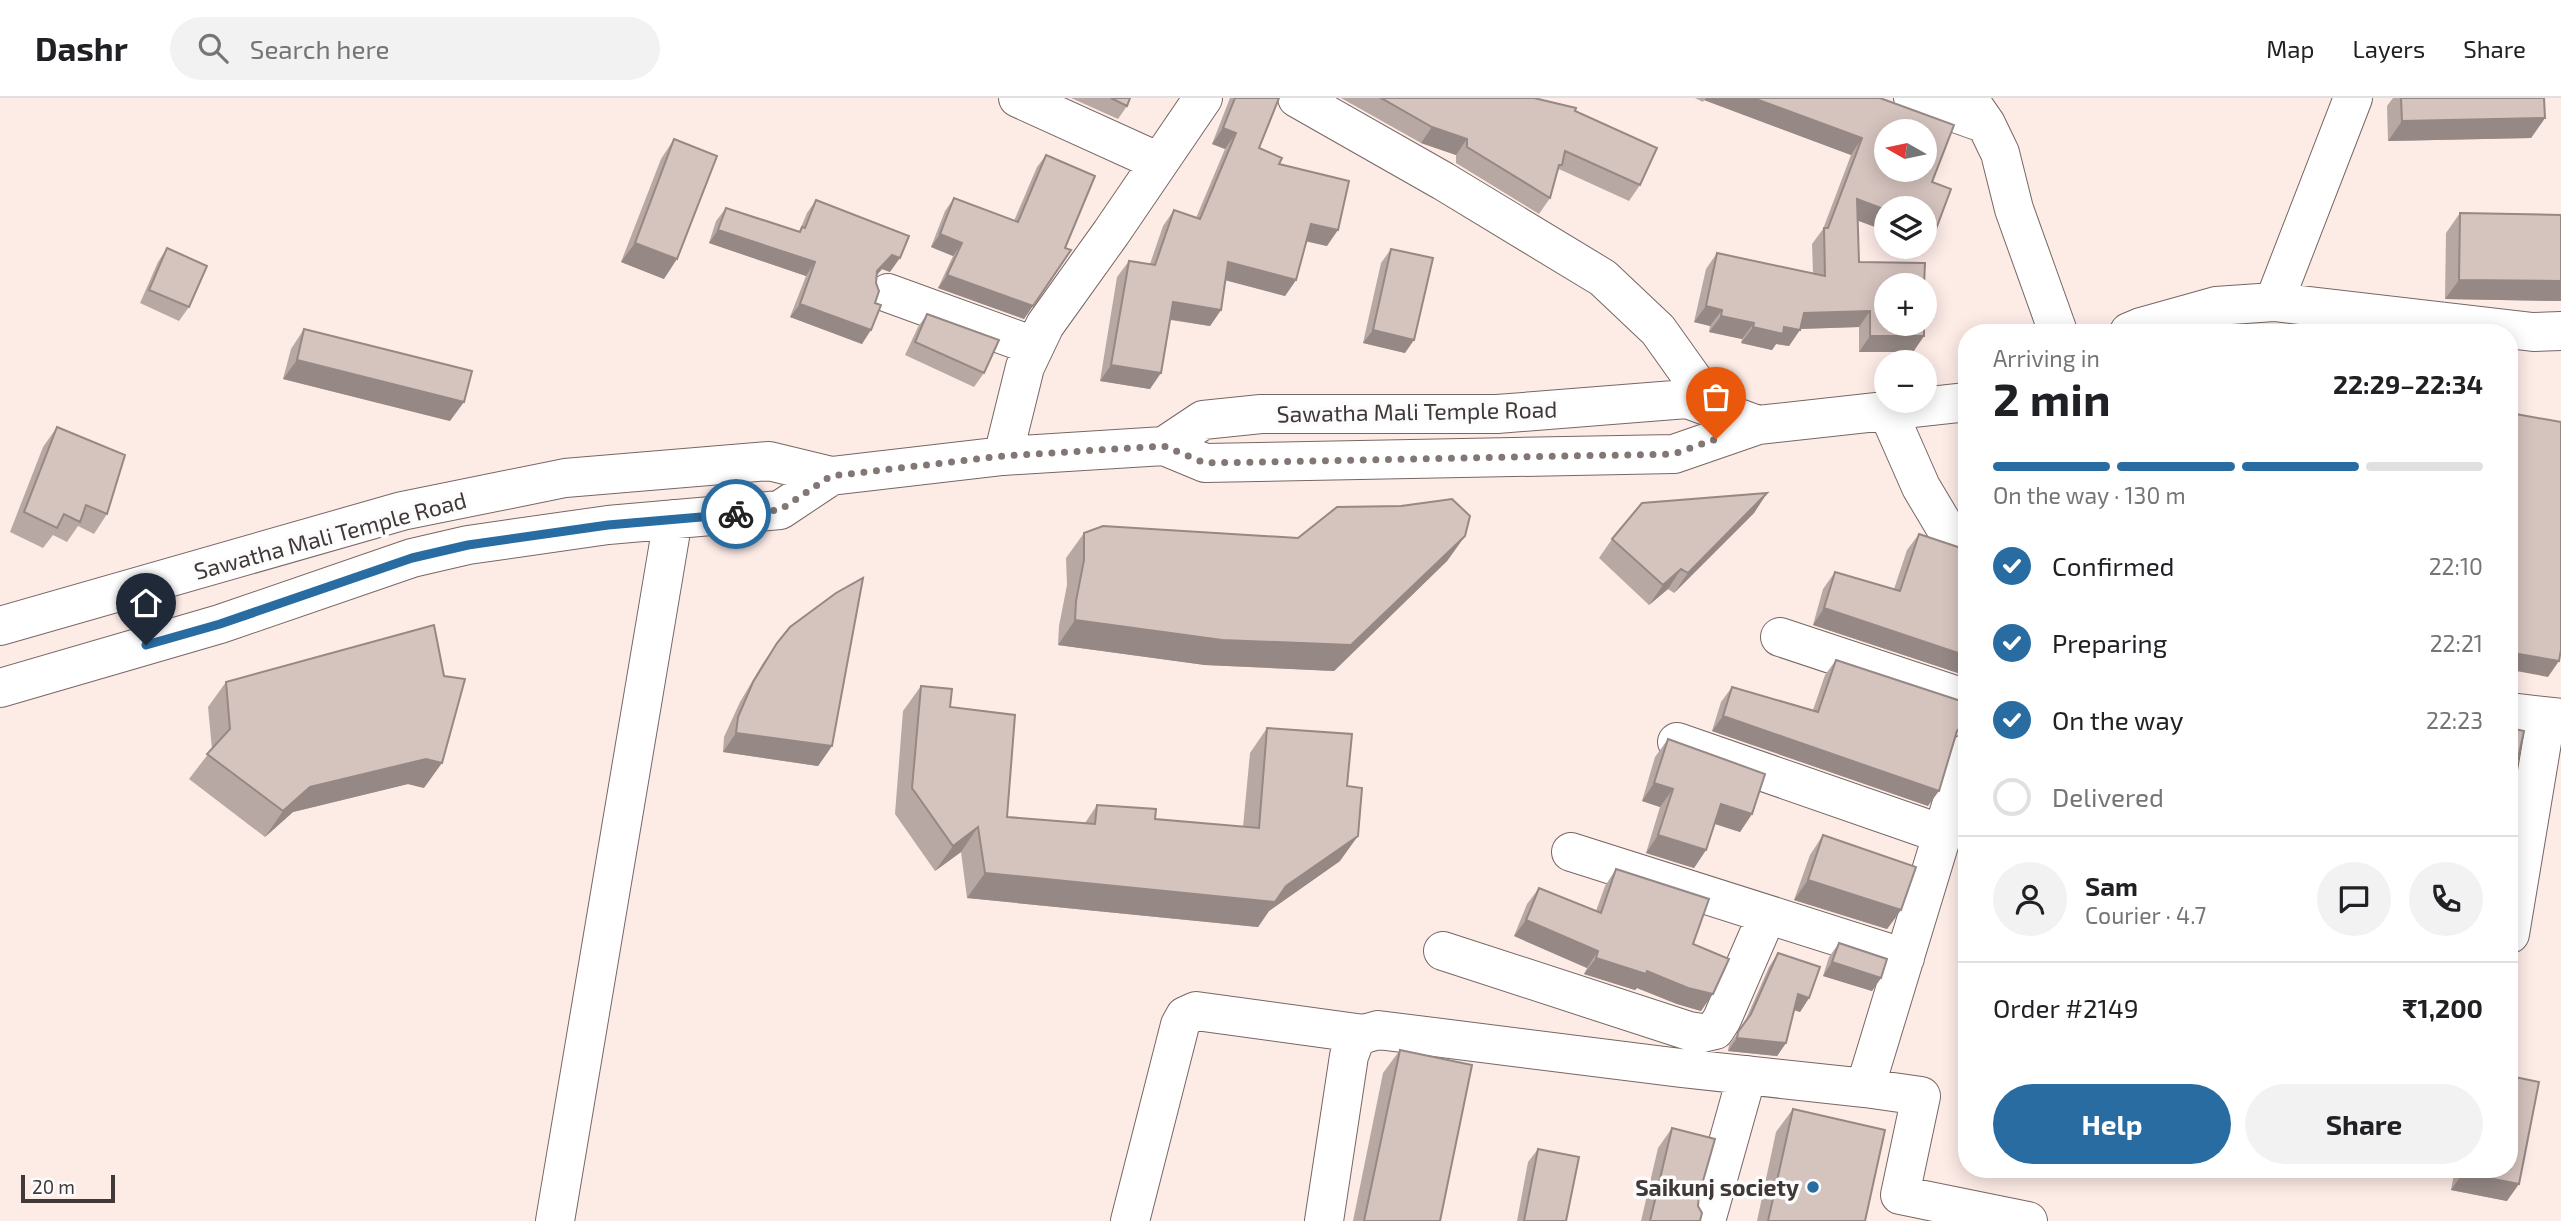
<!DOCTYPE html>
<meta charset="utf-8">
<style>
:root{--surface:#fff;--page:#f2f2f2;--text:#202124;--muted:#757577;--line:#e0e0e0;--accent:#286ca1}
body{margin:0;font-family:"Exo 2",sans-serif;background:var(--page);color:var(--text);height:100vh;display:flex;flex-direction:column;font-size:26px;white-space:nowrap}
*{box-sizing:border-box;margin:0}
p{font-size:23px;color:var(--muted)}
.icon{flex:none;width:38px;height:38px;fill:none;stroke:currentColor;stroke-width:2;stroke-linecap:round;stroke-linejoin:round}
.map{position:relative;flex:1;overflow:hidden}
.drawer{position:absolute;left:1958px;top:226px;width:560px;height:854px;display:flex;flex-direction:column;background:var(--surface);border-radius:28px;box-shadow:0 4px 18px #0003}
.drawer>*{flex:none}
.needle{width:46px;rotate:279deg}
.fabs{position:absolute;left:1874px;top:21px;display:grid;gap:14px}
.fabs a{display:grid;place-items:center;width:63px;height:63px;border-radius:50%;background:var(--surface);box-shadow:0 4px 18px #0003;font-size:35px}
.scale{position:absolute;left:21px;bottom:18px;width:94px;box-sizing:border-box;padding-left:7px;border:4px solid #403937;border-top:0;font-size:19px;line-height:24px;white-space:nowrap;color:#403937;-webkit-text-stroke:5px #fcfcfc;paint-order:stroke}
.pin{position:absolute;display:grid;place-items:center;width:60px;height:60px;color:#fff;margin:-72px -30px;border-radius:50% 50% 50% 0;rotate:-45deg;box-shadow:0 0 7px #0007}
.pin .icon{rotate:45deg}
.courier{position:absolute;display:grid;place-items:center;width:70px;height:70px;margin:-35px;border:5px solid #286ca1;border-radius:50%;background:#fff;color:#222;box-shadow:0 2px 9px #0007}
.overview em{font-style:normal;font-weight:700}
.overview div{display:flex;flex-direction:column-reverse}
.overview{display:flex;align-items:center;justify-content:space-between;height:119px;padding:0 35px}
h1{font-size:46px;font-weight:700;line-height:52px}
.bar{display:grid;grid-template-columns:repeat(4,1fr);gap:10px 7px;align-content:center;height:84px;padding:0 35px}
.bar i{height:9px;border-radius:5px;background:var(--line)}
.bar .current{background:var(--accent)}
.bar p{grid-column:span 4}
.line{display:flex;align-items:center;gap:18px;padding:0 35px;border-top:2px solid var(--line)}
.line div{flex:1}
.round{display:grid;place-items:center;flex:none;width:74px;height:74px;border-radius:37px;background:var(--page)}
ol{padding:0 35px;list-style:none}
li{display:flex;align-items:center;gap:21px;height:77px}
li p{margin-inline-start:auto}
li .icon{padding:7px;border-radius:50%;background:var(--accent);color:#fff;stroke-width:4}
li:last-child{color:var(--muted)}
li i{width:38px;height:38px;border:4px solid var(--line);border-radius:50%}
.button{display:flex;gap:14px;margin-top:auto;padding:14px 35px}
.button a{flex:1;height:80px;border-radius:42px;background:var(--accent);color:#fff;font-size:28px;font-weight:700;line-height:80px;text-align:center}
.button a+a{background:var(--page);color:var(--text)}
header{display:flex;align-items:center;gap:42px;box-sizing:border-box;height:98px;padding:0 35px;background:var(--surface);border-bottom:2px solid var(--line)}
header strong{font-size:33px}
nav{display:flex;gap:38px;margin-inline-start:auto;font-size:24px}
.search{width:490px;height:63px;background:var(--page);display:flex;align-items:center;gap:18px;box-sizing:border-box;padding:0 24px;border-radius:38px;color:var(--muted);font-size:26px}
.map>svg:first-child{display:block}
</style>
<header>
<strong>Dashr</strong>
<div class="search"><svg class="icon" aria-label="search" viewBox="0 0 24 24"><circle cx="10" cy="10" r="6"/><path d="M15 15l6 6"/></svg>Search here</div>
<nav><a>Map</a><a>Layers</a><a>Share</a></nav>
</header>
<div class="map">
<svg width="2561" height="1123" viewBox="0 0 2561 1123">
<rect width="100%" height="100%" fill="#fdebe6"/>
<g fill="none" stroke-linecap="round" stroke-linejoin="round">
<defs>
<path id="minor" d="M1018,0l141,64
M1297,0l146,83 160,97 55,52 57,80
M1913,0l73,26
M1968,0l18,26 14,29 14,56 44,123
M888,195l146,53
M2274,204l79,-204
M2129,234l12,-5 75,-21 58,-4 259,30 28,-1
M1888,314l33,75 28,47 18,8
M1164,348l39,-26 58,-6h236l190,-15 71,26
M1003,358l22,-89 20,-42 66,-92 92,-135
M0,528l402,-115 163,-33 204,-17 62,15 172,-20 161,-10 41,17 469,-9 84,-29 209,-23
M1780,539l187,62
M0,590l220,-64 192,-66 56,-13 140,-20 172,-15 51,-34
M2510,614l51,6
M1677,644l265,92
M1967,655l-102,335 56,8 -21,99 128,26
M1571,754l334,106
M2510,836l36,-216
M1443,853l246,80 13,2 13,-3 7,-11 45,-104
M555,1123l118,-702
M1130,1123l50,-196 5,-9 11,-5 168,23 14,-4 303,38 184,20
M1324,1123l25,-165 6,-16 9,-6
M1706,1123l41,-146"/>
</defs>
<use href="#minor" stroke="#776763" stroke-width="40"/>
<use href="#minor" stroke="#fff" stroke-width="38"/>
</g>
<path fill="#b7a8a3" d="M1071,0h59l-3,8 -9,13z
M1230,0h49l-20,50 20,16 48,82 -20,-5 -11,39 -11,16 -60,-16 -4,30 -11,16 -40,-6 -20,69 -50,-8 17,-104 12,-16 21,3 13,-38 11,-16 22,8 29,-69 -13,-5z
M1341,0h193l41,13 65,74 -11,16 -70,-32 -2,4 -7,25 -11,16 -83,-51v-8l-35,-12z
M1695,0h185l52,84 4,47 -11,16 -39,-37v23l-28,-11 1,42 65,74 -11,16h-54v-25l-59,2 -11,17 -13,-2 -4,6 -31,-7 1,-4 -33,-7 1,-6 -16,-4 12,-53 11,-16 96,20 -1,-29 11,-15 28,-74 -147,-55 -1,2z
M2393,0h151l1,20 -14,20 -143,3 -1,-35z
M674,41l-10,140 -43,-17 40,-103z
M1046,57l-22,164 -86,-31 15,-32 -22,-9 14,-36 9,-13 60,23 23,-54z
M816,102l74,72 -8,-3 -5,6 -15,69 -72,-27 16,-41 -97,-33 7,-22 10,-13 73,24 8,-19z
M2460,115l101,2v86l-116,-2 1,-66z
M167,150l22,59 -10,14 -39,-18 18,-41z
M1391,151l14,104 -42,-10 18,-80z
M927,216l57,59 -10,14 -69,-32 13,-28z
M304,231l146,92 -167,-42 8,-30z
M57,329l50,87 -13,20 -16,-8 -11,16 -14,-7 -10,13 -33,-16 33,-85z
M1767,395l-13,20 -80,80 -6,-4 -19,16 -50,-47 13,-19z
M1084,435l214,5 167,-2 -18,25 -113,110 -129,-6 -147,-20 1,-19 8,-41 -1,-27z
M1919,436l48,16v126l-154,-51 10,-36 12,-17 59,17 13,-39z
M777,545l55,103 -14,20 -95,-14 1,-15 16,-35 23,-39z
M1836,562l119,76 -27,70 -216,-75 9,-29 11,-15 81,23 12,-35z
M226,584l198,106 -16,-4 -115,28 -28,25 -76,-58 23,-30 -4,-42z
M921,588l29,21 57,110 78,6 12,-18 58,14 88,8 7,-74 17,-25 73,133 -71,50 -11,16 -291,-29 -6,-46 -26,19 -40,-57 8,-103z
M1668,641l84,75 -12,18 -25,-8 -9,26 -12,18 -48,-15 14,-46 -18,-6 13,-44z
M1823,737l78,75 -14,19 -93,-29 16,-45z
M1616,771l77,75 8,67 -24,-7 -40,-16 -2,2 -51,-16 3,-6 -73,-32 13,-32 12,-16 57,23 9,-25z
M1839,845l42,35 -9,13 -49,-15 6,-19z
M1778,855l31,45 -9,14 -6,-2 -8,33 -9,13 -49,-5 1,-6 14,-19 26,-59z
M1400,952l40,171h-87l30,-148z
M1793,1011l72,112h-108l19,-89z
M1672,1030l27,67 -1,11 2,15h-59l17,-73z
M1538,1051l28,72h-49l11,-59z
M2455,1071h55l-3,32 -56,-11z"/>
<path fill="#958885" d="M1706,0h47l109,40 -11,17 -147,-55z
M2545,20l-14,20 -143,3 14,-20z
M1432,29l35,12 -11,16 -35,-12z
M1223,30l13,5 -11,16 -13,-5z
M1857,101l29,11v21l-41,-15z
M1311,126l27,6 -11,16 -27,-6z
M1925,127l11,4 -11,16z
M718,132l97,32 -9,14 -97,-33z
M940,136l22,9 -9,13 -22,-9z
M635,145l42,16 -13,20 -43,-17z
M892,157l8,3 -10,14 -8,-3 -14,16 9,-14z
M1228,164l68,18 -11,16 -68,-18z
M947,177l86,31 -9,13 -86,-31z
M2459,182l102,1v20l-116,-2z
M1173,204l48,8 -11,16 -48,-8z
M800,206l71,26 -9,14 -72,-27z
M1706,208l16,4 -12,16 -16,-4z
M1870,213l-11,16 -62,2 3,1 -11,16 -13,-2 -4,6 -31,-7 12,-16h31l20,-14z
M1721,218l33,7 -12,16 -33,-7z
M1373,232l41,10 -9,13 -42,-10z
M1870,238h54l-11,16h-54z
M297,262l167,42 -14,19 -167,-42z
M1111,267l50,8 -11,16 -50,-8z
M1767,395l-13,20 -80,80 14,-20z
M1465,438l-18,25 -113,110 -129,-6 -147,-20 17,-25z
M1681,471l-13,20 -19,16 14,-20z
M1824,510l143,48v20l-154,-51z
M2518,556l41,7 -11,16 -37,-7 -1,2v-12z
M1723,618l216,75 -11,15 -216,-75z
M736,635l96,13 -14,20 -95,-14z
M426,661l16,4 -18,25 -16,-4 -115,28 -28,25 18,-26 27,-24z
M1654,685l19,6 -13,18 -18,-6z
M1721,706l31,10 -12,18 -31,-10z
M978,729l-17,25 -26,19 18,-25z
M1658,737l48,15 -12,18 -48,-15z
M1358,738l-18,25 -71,50 17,-25z
M985,775l290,29 -17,25 -291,-29z
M1808,782l93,30 -14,19 -93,-29z
M1526,822l72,31 -11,17 -73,-32z
M1596,860l51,13 66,23 -12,17 -24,-7 -40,-16 -2,2 -51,-16z
M1832,864l49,16 -9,13 -49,-15z
M1798,896l11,4 -9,14 -12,-4z
M1737,940l49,5 -9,13 -49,-5z
M2463,1075l56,11 -12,17 -56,-11z"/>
<path fill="#d5c3be" stroke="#958885" stroke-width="2" fill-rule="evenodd" d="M1111,0h19l-3,8z
M1235,0h44l-20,50 23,10 -3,6 70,17 -11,49 -27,-6 -15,56 -68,-18 -7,48 -48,-8 -12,71 -50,-8 18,-104 26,4 19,-55 26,9 36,-86 -13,-5z
M1381,0h153l42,10 -1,3 82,37 -17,37 -75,-34 -3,14h-3l-9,33 -83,-51v-8l-35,-12z
M1753,0h127l74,27 -22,57 19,7 -15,40 -11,-4v-17h-39v2l-29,-11 2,63 66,1 -1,22h-38v39h38v12h-54v-25l-66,2 -4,17 -16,-3 -1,7 -30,-7 1,-4 -33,-7 1,-6 -16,-4 11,-53 108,23 -1,-48h4l34,-90zM1886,33h39v39h-39z
M2401,0h143l1,20 -143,3z
M674,41l43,17 -40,103 -42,-16z
M1046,57l49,21 -30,72 6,2 -38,56 -86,-31 15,-32 -22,-9 14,-36 64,24z
M816,102l93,36 -9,22 -8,-3 -15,16 -1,12 3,8 -4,12 6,2 -10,25 -71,-26 15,-42 -97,-32 8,-22 74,24 2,-5 3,1z
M2460,115l101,2v66l-102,-1z
M167,150l40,18 -18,41 -40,-17z
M1391,151l42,9 -19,82 -41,-10z
M927,216l72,26 -15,33 -69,-31z
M304,231l168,42 -8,31 -167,-42z
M2510,315l51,9v228l-2,11 -41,-7 -1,8 -7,-2z
M57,329l68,28 -18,59 -21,-9 -6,17 -16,-8 -7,14 -33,-16z
M1767,395l-79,80 -7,-4 -18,16 -51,-46 30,-36z
M1452,401l18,17 -5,20 -114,109 -129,-5 -147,-20 1,-19 8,-41v-27l19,-7 195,12 39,-31 64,-1z
M1919,436l48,16v106l-143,-48 11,-36 65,19z
M863,480l-31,168 -96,-13 2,-16 15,-35 24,-39 13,-16 46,-34z
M434,527l10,51 21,3 -23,84 -16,-4 -116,28 -27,24 -76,-57 23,-25 -4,-47z
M1836,562l131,43v16l-10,12 -18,60 -216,-75 9,-29 86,25z
M921,588l31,3 -2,18 65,8 -8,102 88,7 2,-19 59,4 -1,10 104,9 8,-100 85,6 -5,52 15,2 -4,48 -72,50 -11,16 -290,-29 -7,-46 -25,19 -41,-58z
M2510,630l14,3 -14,65z
M1668,641l97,35 -13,40 -31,-10 -15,46 -48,-15 15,-46 -19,-6z
M1823,737l93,32 -15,43 -93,-30z
M1616,771l93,30 -16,45 36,15 -16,35 -25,-6 -41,-17 -1,3 -50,-16 2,-7 -72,-31 13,-32 62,25z
M1839,845l48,16 -6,19 -49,-16z
M1778,855l42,14 -11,31 -11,-4 -12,49 -49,-5 1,-6 13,-18z
M1400,952l72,15 -32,156h-76z
M2510,978l29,6 -20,102 -56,-11 1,-4h46z
M1793,1011l92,21 -20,91h-97z
M1672,1030l43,11 -16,56 -1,11 4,7 -2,8h-50z
M1538,1051l41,8 -13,64h-42z"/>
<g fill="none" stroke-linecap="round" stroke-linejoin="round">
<path stroke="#827774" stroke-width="7" stroke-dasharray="0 12.6" d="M736,416l44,-4 51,-34 172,-20 161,-10 41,17 469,-9 42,-15"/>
<path stroke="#286ca1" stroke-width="9" d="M146,547l74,-21 192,-66 56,-13 140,-20 128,-11"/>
</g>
<circle fill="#286ca1" stroke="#fcfcfc" stroke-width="2.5" cx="1813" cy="1089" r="7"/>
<g text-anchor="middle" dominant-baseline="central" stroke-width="7" stroke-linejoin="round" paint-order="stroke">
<g font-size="23" fill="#403937" stroke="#fcfcfc">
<text transform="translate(1417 313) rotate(-1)">Sawatha Mali Temple Road</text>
<text transform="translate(330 437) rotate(-15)">Sawatha Mali Temple Road</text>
</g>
<g font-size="23" font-weight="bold" fill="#403937" stroke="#fcfcfc" text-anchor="end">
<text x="1799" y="1089">Saikunj society</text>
</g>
</g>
</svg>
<div class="fabs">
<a><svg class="needle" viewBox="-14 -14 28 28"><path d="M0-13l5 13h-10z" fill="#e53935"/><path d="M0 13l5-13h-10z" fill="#757577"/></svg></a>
<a><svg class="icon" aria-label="layers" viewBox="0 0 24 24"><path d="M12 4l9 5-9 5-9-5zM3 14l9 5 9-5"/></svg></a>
<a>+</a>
<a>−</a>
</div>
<div class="scale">20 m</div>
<div class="pin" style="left:1716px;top:341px;background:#ea580c"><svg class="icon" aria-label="bag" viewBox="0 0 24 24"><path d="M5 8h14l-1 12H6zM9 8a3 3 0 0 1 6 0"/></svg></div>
<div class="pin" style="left:146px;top:547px;background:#1f2937"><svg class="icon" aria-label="home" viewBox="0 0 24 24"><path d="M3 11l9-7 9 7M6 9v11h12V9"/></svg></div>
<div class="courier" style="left:736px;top:416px"><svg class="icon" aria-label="bike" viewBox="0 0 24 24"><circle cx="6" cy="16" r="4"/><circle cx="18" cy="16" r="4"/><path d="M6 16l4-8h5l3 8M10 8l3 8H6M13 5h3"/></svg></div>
<section class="drawer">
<div class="overview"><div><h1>2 min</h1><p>Arriving in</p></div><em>22:29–22:34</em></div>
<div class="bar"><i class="current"></i><i class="current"></i><i class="current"></i><i></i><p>On the way · 130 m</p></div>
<ol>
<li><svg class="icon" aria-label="check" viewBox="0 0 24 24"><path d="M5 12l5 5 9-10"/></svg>Confirmed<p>22:10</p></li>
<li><svg class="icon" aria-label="check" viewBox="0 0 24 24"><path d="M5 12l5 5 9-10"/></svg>Preparing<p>22:21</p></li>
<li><svg class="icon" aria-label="check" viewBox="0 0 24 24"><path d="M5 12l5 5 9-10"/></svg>On the way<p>22:23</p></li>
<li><i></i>Delivered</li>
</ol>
<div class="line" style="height:126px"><a class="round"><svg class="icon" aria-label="person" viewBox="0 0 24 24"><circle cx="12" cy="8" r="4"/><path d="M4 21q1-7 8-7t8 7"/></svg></a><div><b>Sam</b><p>Courier · 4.7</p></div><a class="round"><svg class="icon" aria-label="chat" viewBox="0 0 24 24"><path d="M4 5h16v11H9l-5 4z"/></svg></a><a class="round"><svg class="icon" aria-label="phone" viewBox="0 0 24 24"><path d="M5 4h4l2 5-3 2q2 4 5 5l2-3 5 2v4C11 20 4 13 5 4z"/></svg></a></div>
<div class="line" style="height:91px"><div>Order #2149</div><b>₹1,200</b></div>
<div class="button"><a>Help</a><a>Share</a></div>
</section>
</div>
